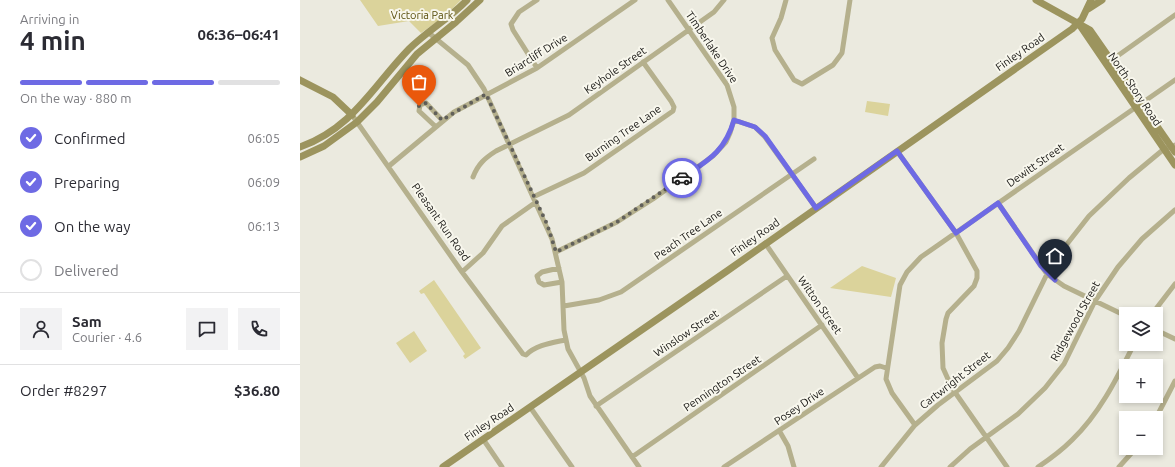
<!DOCTYPE html>
<meta charset="utf-8">
<style>
:root{--surface:#fff;--page:#f2f2f3;--text:#2b2b33;--muted:#7c7c81;--line:#e1e1e2;--accent:#6e6ae4}
body{margin:0;font-family:Ubuntu,sans-serif;background:var(--page);color:var(--text);height:100vh;display:flex;flex-direction:column;font-size:15px;white-space:nowrap}
*{box-sizing:border-box;margin:0}
p{font-size:13px;color:var(--muted)}
.icon{flex:none;width:22px;height:22px;fill:none;stroke:currentColor;stroke-width:2;stroke-linecap:round;stroke-linejoin:round}
.map{position:relative;flex:1;overflow:hidden}
.drawer{display:flex;flex-direction:column;background:var(--surface);width:300px}
.drawer>*{flex:none}
.tools{position:absolute;left:819px;top:307px;display:grid;gap:8px}
.tools a{display:grid;place-items:center;width:44px;height:44px;border-radius:0px;background:var(--surface);box-shadow:0 2px 6px #0003;font-size:20px}
.pin{position:absolute;display:grid;place-items:center;width:34px;height:34px;color:#fff;margin:-41px -17px;border-radius:50% 50% 50% 0;rotate:-45deg;box-shadow:0 0 4px #0007}
.pin .icon{rotate:45deg}
.courier{position:absolute;display:grid;place-items:center;width:40px;height:40px;margin:-20px;border:3px solid #6e6ae4;border-radius:50%;background:#fff;color:#222;box-shadow:0 1px 5px #0007}
.headline em{font-style:normal;font-weight:600}
.headline div{display:flex;flex-direction:column-reverse}
.headline{display:flex;align-items:center;justify-content:space-between;height:68px;padding:0 20px}
h1{font-size:26px;font-weight:600;line-height:30px}
.bar{display:grid;grid-template-columns:repeat(4,1fr);gap:6px 4px;align-content:center;height:48px;padding:0 20px}
.bar i{height:5px;border-radius:3px;background:var(--line)}
.bar .active{background:var(--accent)}
.bar p{grid-column:span 4}
.line{display:flex;align-items:center;gap:10px;padding:0 20px;border-top:1px solid var(--line)}
.line div{flex:1}
.round{display:grid;place-items:center;flex:none;width:42px;height:42px;border-radius:0px;background:var(--page)}
ol{padding:0 20px;list-style:none}
li{display:flex;align-items:center;gap:12px;height:44px}
li p{margin-inline-start:auto}
li .icon{padding:4px;border-radius:50%;background:var(--accent);color:#fff;stroke-width:4}
li:last-child{color:var(--muted)}
li i{width:22px;height:22px;border:2px solid var(--line);border-radius:50%}
main{display:flex;flex:1;min-height:0}
.map>svg:first-child{display:block}
</style>
<main>
<section class="drawer">
<div class="headline"><div><h1>4 min</h1><p>Arriving in</p></div><em>06:36–06:41</em></div>
<div class="bar"><i class="active"></i><i class="active"></i><i class="active"></i><i></i><p>On the way · 880 m</p></div>
<ol>
<li><svg class="icon" aria-label="check" viewBox="0 0 24 24"><path d="M5 12l5 5 9-10"/></svg>Confirmed<p>06:05</p></li>
<li><svg class="icon" aria-label="check" viewBox="0 0 24 24"><path d="M5 12l5 5 9-10"/></svg>Preparing<p>06:09</p></li>
<li><svg class="icon" aria-label="check" viewBox="0 0 24 24"><path d="M5 12l5 5 9-10"/></svg>On the way<p>06:13</p></li>
<li><i></i>Delivered</li>
</ol>
<div class="line" style="height:72px"><a class="round"><svg class="icon" aria-label="person" viewBox="0 0 24 24"><circle cx="12" cy="8" r="4"/><path d="M4 21q1-7 8-7t8 7"/></svg></a><div><b>Sam</b><p>Courier · 4.6</p></div><a class="round"><svg class="icon" aria-label="chat" viewBox="0 0 24 24"><path d="M4 5h16v11H9l-5 4z"/></svg></a><a class="round"><svg class="icon" aria-label="phone" viewBox="0 0 24 24"><path d="M5 4h4l2 5-3 2q2 4 5 5l2-3 5 2v4C11 20 4 13 5 4z"/></svg></a></div>
<div class="line" style="height:52px"><div>Order #8297</div><b>$36.80</b></div>
</section>
<div class="map">
<svg width="875" height="467" viewBox="0 0 875 467">
<rect width="100%" height="100%" fill="#ebeadf"/>
<path fill="#dbd39b" d="M60,0h101l-16,16 -24,17 -12,-12 -31,5z
M567,101l23,3 -2,12 -23,-4z
M562,266l34,12 -5,19 -61,-9z
M134,280l47,68 -16,11 -2,-3 2,-2 -41,-61 -3,1 -2,-3z
M114,331l13,20 -17,12 -14,-20z"/>
<g fill="none" stroke-linecap="round" stroke-linejoin="round">
<path stroke="#b5b08d" stroke-width="5" d="M237,0l-18,12 -8,12 2,6 24,38
M486,0l-5,18 -9,20 3,12 19,30 8,4 31,-19 9,-12 8,-53
M129,33l39,32 16,24 68,150 10,43 2,48 4,19 16,29 6,18 49,71
M809,62l66,-47
M52,115l110,157 61,82 3,1c10,-10 25,-12 39,-15
M434,120l21,7 10,10 51,71
M136,127l-17,-16 1,-6 6,-2 16,17
M597,151l59,82 21,38v7l-3,8 -26,27 -2,6 -4,24 1,25 9,20 55,79
M89,166l65,-54 83,-44 98,-68
M173,177c5,-13 12,-19 23,-26l73,-36 145,-103 10,-12
M233,197l51,-24 89,-62 1,-4 -3,-6 -28,-39
M698,203l49,71 17,12 62,30
M465,243l93,135
M256,252l61,-30 36,-23 60,-43 13,-14 4,-9 4,-13v-13l-7,-22 -59,-85
M259,268l-17,4 -5,4 2,6 5,3 18,-3
M162,272l21,-19 19,-27 34,-24
M264,306l35,-6 22,-8 193,-133
M852,314l23,-30
M856,330l19,9
M296,406l191,-130
M230,407l42,60
M856,418l19,-37
M615,425l-23,-32 -6,-14 14,-94 7,-13 14,-15 254,-177
M480,432l8,14 6,21
M183,439l19,28
M332,457l190,-132
M424,467l151,-100 5,-1 6,2
M581,467l34,-42 23,-20 59,-44 11,-13 11,-17 28,-57 20,-30 22,-28 40,-38 35,-29 11,-4
M650,467l20,-18 48,-35 27,-26 19,-24 31,-63 23,-34 24,-28 33,-29
M738,467c12,-8 24,-17 34,-27 28,-27 45,-62 62,-96
M819,467l17,-19"/>
<path stroke="#9c945e" stroke-width="7" d="M736,0l54,30 85,122
M788,9l14,-9
M779,24l96,141
M0,80l33,17 19,18
M0,147c53,-19 73,-61 109,-98 18,-18 41,-31 58,-49
M0,157l24,-11 33,-24 20,-20 40,-48 39,-32 24,-22
M143,467l284,-196 345,-242 10,-10 9,-19"/>
</g>
<g fill="none" stroke-linecap="round" stroke-linejoin="round">
<path stroke="#61605a" stroke-width="4" stroke-dasharray="0 7.2" d="M119,106l7,-3 16,17 44,-26 61,130 9,28 61,-30 65,-44"/>
<path stroke="#6e6ae4" stroke-width="5" d="M382,178c25,-17 43,-26 52,-58l21,7 10,9 51,72 81,-57 59,82 42,-30 43,63 14,14"/>
</g>
<g text-anchor="middle" dominant-baseline="central" stroke-width="4" stroke-linejoin="round" paint-order="stroke">
<g font-size="11" fill="#584e0b" stroke="#f8f7ed">
<text x="122" y="15">Victoria Park</text>
</g>
<g font-size="11" fill="#171613" stroke="#f8f7ed">
<text transform="translate(412 47) rotate(56)">Timberlake Drive</text>
<text transform="translate(720 52) rotate(-35)">Finley Road</text>
<text transform="translate(236 55) rotate(-32)">Briarcliff Drive</text>
<text transform="translate(315 70) rotate(-35)">Keyhole Street</text>
<text transform="translate(835 89) rotate(56)">North Story Road</text>
<text transform="translate(323 133) rotate(-35)">Burning Tree Lane</text>
<text transform="translate(735 165) rotate(-35)">Dewitt Street</text>
<text transform="translate(141 222) rotate(55)">Pleasant Run Road</text>
<text transform="translate(388 234) rotate(-35)">Peach Tree Lane</text>
<text transform="translate(455 237) rotate(-35)">Finley Road</text>
<text transform="translate(520 305) rotate(55)">Witton Street</text>
<text transform="translate(775 321) rotate(-61)">Ridgewood Street</text>
<text transform="translate(386 333) rotate(-34)">Winslow Street</text>
<text transform="translate(655 380) rotate(-38)">Cartwright Street</text>
<text transform="translate(422 383) rotate(-34)">Pennington Street</text>
<text transform="translate(499 406) rotate(-34)">Posey Drive</text>
<text transform="translate(189 422) rotate(-34)">Finley Road</text>
</g>
</g>
</svg>
<div class="tools">
<a><svg class="icon" aria-label="layers" viewBox="0 0 24 24"><path d="M12 4l9 5-9 5-9-5zM3 14l9 5 9-5"/></svg></a>
<a>+</a>
<a>−</a>
</div>
<div class="pin" style="left:119px;top:106px;background:#ea580c"><svg class="icon" aria-label="bag" viewBox="0 0 24 24"><path d="M5 8h14l-1 12H6zM9 8a3 3 0 0 1 6 0"/></svg></div>
<div class="pin" style="left:755px;top:280px;background:#1f2937"><svg class="icon" aria-label="home" viewBox="0 0 24 24"><path d="M3 11l9-7 9 7M6 9v11h12V9"/></svg></div>
<div class="courier" style="left:382px;top:178px"><svg class="icon" aria-label="car" viewBox="0 0 24 24"><path d="M5 17H2v-5l4-1 3-4h7l3 4 3 1v5h-3M9 17h6M6 11h13"/><circle cx="7" cy="17" r="2"/><circle cx="17" cy="17" r="2"/></svg></div>
</div>
</main>
